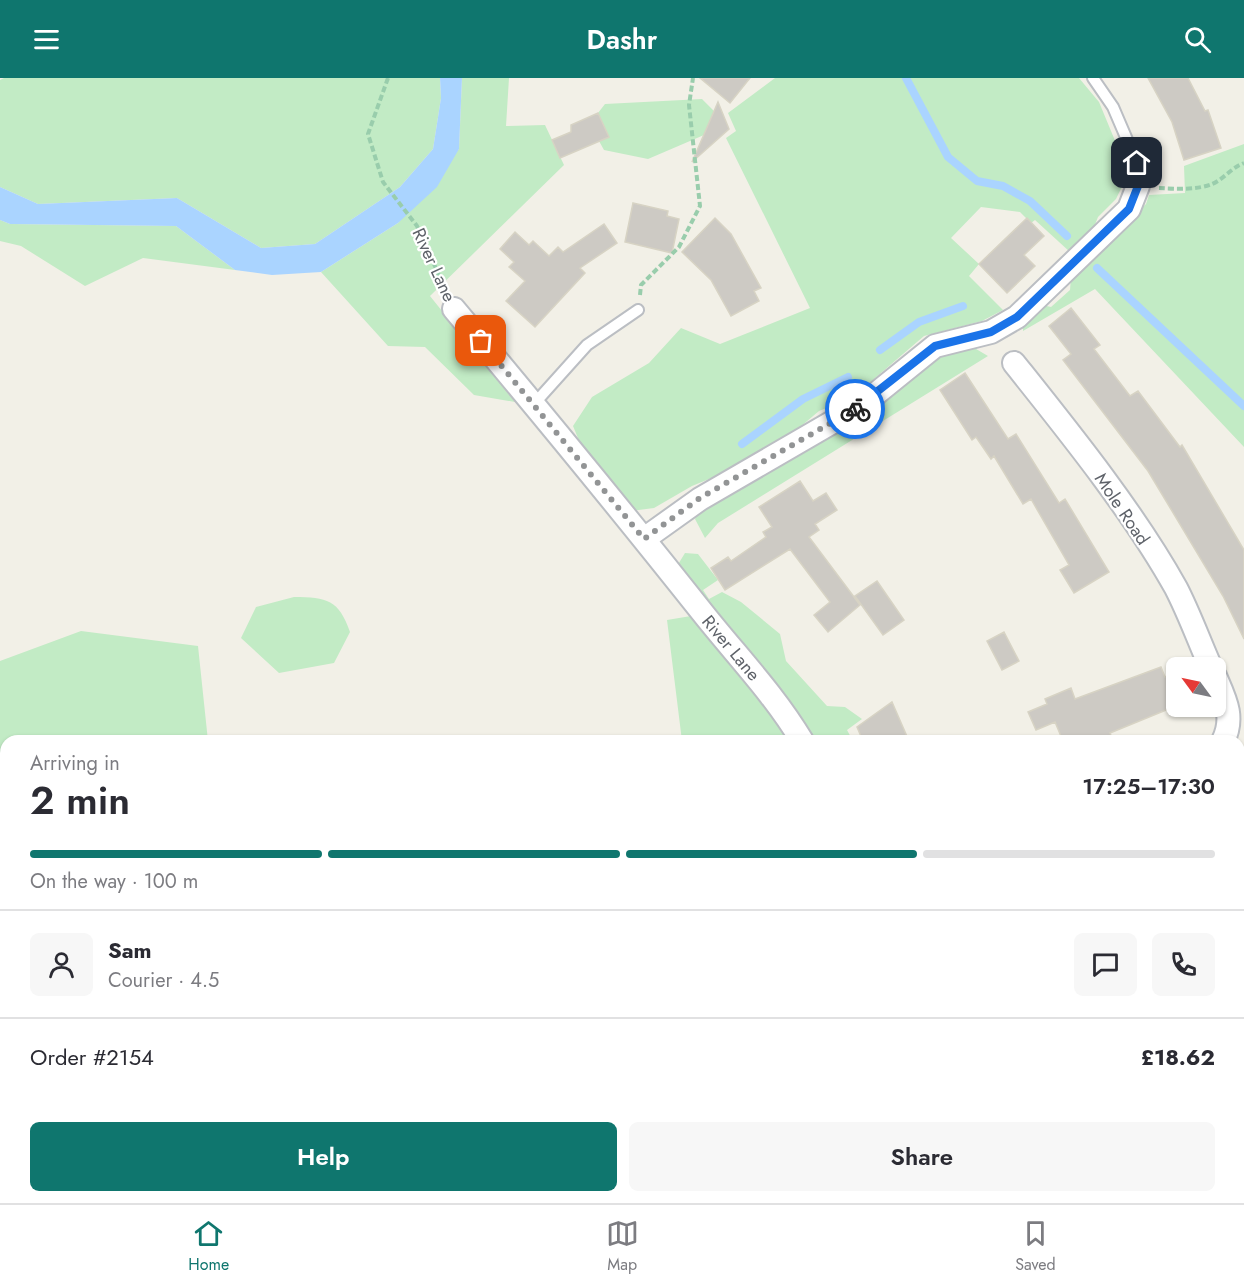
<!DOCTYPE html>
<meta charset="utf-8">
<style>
:root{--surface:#fff;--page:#f7f7f7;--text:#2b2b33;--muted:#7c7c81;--line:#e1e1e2;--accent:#0f766e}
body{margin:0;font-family:Jost,sans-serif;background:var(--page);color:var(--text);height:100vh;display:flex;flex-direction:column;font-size:22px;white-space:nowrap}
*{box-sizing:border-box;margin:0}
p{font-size:20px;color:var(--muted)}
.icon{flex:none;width:33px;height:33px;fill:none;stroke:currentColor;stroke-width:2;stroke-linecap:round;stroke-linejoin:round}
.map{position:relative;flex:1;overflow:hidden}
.sheet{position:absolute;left:0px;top:657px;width:1245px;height:468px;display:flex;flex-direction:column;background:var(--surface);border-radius:18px 18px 0 0;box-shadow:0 2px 4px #0004}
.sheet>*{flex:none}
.needle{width:39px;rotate:303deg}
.tools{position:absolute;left:1166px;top:579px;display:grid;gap:12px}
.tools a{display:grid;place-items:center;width:60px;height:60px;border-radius:9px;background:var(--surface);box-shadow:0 2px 4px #0004;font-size:30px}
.pin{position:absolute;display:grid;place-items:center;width:51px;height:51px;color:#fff;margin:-26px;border-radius:12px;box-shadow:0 3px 9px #0006}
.courier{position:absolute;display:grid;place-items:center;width:60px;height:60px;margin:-30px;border:4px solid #1a73e8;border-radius:50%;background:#fff;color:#222;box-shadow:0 2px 8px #0007}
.summary em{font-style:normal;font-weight:600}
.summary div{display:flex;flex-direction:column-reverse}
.summary{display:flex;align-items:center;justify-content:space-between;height:102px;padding:0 30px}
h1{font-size:39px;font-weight:600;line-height:45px}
.bar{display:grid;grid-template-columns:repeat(4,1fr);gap:9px 6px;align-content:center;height:72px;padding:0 30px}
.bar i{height:8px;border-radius:4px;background:var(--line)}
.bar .active{background:var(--accent)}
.bar p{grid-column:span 4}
.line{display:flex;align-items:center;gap:15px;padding:0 30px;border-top:2px solid var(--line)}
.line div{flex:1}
.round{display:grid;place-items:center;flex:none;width:63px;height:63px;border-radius:9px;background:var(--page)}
.cta{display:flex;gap:12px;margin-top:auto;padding:12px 30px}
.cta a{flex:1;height:69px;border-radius:9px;background:var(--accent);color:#fff;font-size:24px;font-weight:600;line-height:69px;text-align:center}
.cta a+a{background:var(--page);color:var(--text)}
header{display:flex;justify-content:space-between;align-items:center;height:78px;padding:0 30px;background:var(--accent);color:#fff;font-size:27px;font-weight:600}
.dock{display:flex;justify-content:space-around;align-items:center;height:84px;border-top:2px solid var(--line);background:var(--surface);font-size:16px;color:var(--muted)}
.dock a{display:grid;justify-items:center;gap:3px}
.dock .active{color:var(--accent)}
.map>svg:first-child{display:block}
</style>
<header><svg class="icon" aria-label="menu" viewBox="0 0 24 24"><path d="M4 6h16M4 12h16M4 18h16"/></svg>Dashr<svg class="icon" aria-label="search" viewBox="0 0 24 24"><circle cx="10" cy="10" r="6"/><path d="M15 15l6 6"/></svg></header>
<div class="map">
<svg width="1244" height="1125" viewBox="0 0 1244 1125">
<rect width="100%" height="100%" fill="#f2f0e7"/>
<path fill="#c2ebc5" d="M4,0h436l1,20 -8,51 -33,38 -85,57 -54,4 -84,-50 -139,6 -38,-17v-107z
M462,0h47l-3,48 39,-1 19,40 -134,131 85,106 -41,-7 -49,-48 -37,-1 -67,-74 77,-49 61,-74z
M775,0h304l20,24 24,58 3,18 -10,21 -18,18 -4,10 -24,25 -35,-32 -4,3 -11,-11 -39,-5 -30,31 28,26 -10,12 34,34 -21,11 -58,15 -71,61 -34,14 -26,22 -67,39 -34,14 -38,22 -23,3 -46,-56 -12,-29 19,-29 57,-34 32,-35 39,16 90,-36 -84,-170 10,-7 -8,-18z
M702,21l12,12 -10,24 -56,24 -44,-9 -5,-9 9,-4 -10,-24 7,-9z
M1244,66v303l-149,-158 -72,42v-6l19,-20 9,2 19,-17 1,-13 75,-73 3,-9 36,-2 -1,-27z
M0,142l10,4 166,2 59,44 -92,-12 -58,28 -64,-40 -21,-5z
M971,268l17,10 -270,167 -13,15 -10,-19 6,-12 226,-145z
M685,475l13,1 20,26 -15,10 6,9 13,-7 19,10 39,32 6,27 41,45 18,1 17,12 -15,11 6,11h-38l-43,-58 -98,-112z
M294,519c33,0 45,3 56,35l-16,31 -55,10 -38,-35 15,-31z
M691,538l84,98 15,27h-108l-15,-121z
M81,553l117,15 10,95h-202v296l-6,-29v-347z
M6,999v120h8l-6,6h-8v-115z
M393,1119h40l4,6h-40z"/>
<path fill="#aad4ff" d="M440,0h22l-3,71 -22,38 -39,36 -77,49 -49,3 -37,-5 -59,-44 -166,-2 -10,-4v-33l38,17 139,-6 84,50 54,-4 85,-57 33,-38 8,-51z"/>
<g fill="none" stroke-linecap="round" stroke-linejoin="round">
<path stroke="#aad4ff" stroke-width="8" d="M906,0l42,79 29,24 26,5 27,15 37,35
M1097,190l147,138
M880,272l39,-28 44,-16
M742,366l61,-45 45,-22"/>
</g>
<path fill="#cdcac4" stroke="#d7d3c4" stroke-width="1.5" d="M700,0h50l-20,25z
M1148,0h40l17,33 3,-1 13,38 -37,12 -12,-38z
M718,24l11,27 -37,33z
M598,35l11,24 -49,21 -8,-18 19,-8v-7z
M633,125l35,8 -1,5 12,3 -7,34 -47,-11z
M715,140l16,16 30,54 -7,3 5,10 -28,15 -20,-36 -29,-28z
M1027,140l17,18 -20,19 11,11 -28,27 -28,-29z
M604,146l13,19 -37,25 5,5 -50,54 -29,-26 19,-20 -16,-14 5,-5 -14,-13 15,-17 14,13 4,-4 16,15 9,-9 5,5z
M1071,230l29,37 -6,4 36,47 8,-5 42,56 2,-2 62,105v89l-21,-43 -75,-125 -85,-111 8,-6 -22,-28z
M965,295l43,66 8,-5 43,69 6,-4 44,73 -35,21 -14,-23 9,-5 -38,-66 -8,5 -29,-48 -3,3 -15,-22 -4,3 -32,-50z
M800,403l13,20 13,-8 11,17 -22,14 4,6 -10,7 51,68 -32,27 -14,-17 16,-13 -40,-53 -65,41 -14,-22 17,-11 3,4 35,-24 -3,-5 9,-5 -13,-20z
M877,503l27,39 -21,15 -28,-39z
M1004,554l15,29 -17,9 -15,-29z
M1161,589l4,10 11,-5v34l-66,27 3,8h-50l-8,-19 -19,8 -8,-18 19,-8 -2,-5 26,-11 4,11z
M892,624l17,39h-46l-6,-14z"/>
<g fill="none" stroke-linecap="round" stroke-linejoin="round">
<defs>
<path id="service" d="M1093,0l20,29 24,56
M534,326l53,-59 51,-35"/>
<path id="minor" d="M454,231c84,100 167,201 248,303 34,43 72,82 100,129
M1014,285c55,69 119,148 162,225 13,25 23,53 35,80
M644,461l56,-40 162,-94 73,-59 56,-14 26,-15 112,-108 9,-23 -1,-23
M1215,598c10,23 20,41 8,65
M984,1119l4,6
M1236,1125l8,-11"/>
</defs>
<use href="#service" stroke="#bbbec3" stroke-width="14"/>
<use href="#minor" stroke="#bbbec3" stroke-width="26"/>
<path stroke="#99cdac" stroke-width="4" stroke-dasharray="6 3" stroke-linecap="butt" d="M388,0l-20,56 15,48 34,44 28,63
M1159,110c16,1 39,2 53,-4 12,-5 19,-16 32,-21
M640,217l1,-10 38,-38 21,-41 -11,-101 4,-27"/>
<use href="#service" stroke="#fff" stroke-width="10"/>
<use href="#minor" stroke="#fff" stroke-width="22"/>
</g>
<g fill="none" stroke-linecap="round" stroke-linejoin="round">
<path stroke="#929495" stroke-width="6" stroke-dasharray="0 10.8" d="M481,263l163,198 56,-41 155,-89"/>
<path stroke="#1a73e8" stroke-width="8" d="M855,331l80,-63 56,-14 26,-15 112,-108 9,-23 -1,-23"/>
</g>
<g text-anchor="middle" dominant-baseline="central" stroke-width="4.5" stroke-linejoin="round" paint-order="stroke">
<g font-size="18" fill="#5e6269" stroke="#fff">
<text transform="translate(434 187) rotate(65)">River Lane</text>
<text transform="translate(1122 431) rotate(56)">Mole Road</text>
<text transform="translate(731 570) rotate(50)">River Lane</text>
</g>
</g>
</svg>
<div class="tools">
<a><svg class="needle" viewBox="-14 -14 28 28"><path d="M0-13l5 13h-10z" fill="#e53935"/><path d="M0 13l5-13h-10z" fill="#7c7c81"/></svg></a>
</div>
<div class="pin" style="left:481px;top:263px;background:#ea580c"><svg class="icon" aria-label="bag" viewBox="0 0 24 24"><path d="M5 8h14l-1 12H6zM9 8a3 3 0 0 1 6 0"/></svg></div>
<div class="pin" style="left:1137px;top:85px;background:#1f2937"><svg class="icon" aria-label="home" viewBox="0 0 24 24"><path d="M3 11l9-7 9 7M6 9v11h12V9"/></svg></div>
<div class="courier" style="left:855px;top:331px"><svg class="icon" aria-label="bike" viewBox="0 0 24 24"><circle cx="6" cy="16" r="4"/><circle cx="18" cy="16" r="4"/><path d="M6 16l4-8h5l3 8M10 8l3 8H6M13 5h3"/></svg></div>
<section class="sheet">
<div class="summary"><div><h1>2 min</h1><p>Arriving in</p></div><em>17:25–17:30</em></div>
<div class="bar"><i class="active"></i><i class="active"></i><i class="active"></i><i></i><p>On the way · 100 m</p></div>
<div class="line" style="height:108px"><a class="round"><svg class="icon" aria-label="person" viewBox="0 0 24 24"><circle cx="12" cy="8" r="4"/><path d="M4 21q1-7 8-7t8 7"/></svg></a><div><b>Sam</b><p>Courier · 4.5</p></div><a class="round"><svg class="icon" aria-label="chat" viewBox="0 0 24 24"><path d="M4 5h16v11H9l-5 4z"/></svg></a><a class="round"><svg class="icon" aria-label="phone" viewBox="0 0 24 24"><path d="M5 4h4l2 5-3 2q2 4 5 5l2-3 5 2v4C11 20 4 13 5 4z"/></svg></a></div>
<div class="line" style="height:78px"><div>Order #2154</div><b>£18.62</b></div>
<div class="cta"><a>Help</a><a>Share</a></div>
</section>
</div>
<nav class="dock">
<a class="active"><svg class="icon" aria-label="home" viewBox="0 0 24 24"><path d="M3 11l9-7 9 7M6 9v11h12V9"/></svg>Home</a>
<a><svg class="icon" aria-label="map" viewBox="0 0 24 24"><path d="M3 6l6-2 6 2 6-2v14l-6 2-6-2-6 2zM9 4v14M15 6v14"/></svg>Map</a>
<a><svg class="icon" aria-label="saved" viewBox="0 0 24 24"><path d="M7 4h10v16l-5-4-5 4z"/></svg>Saved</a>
</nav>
